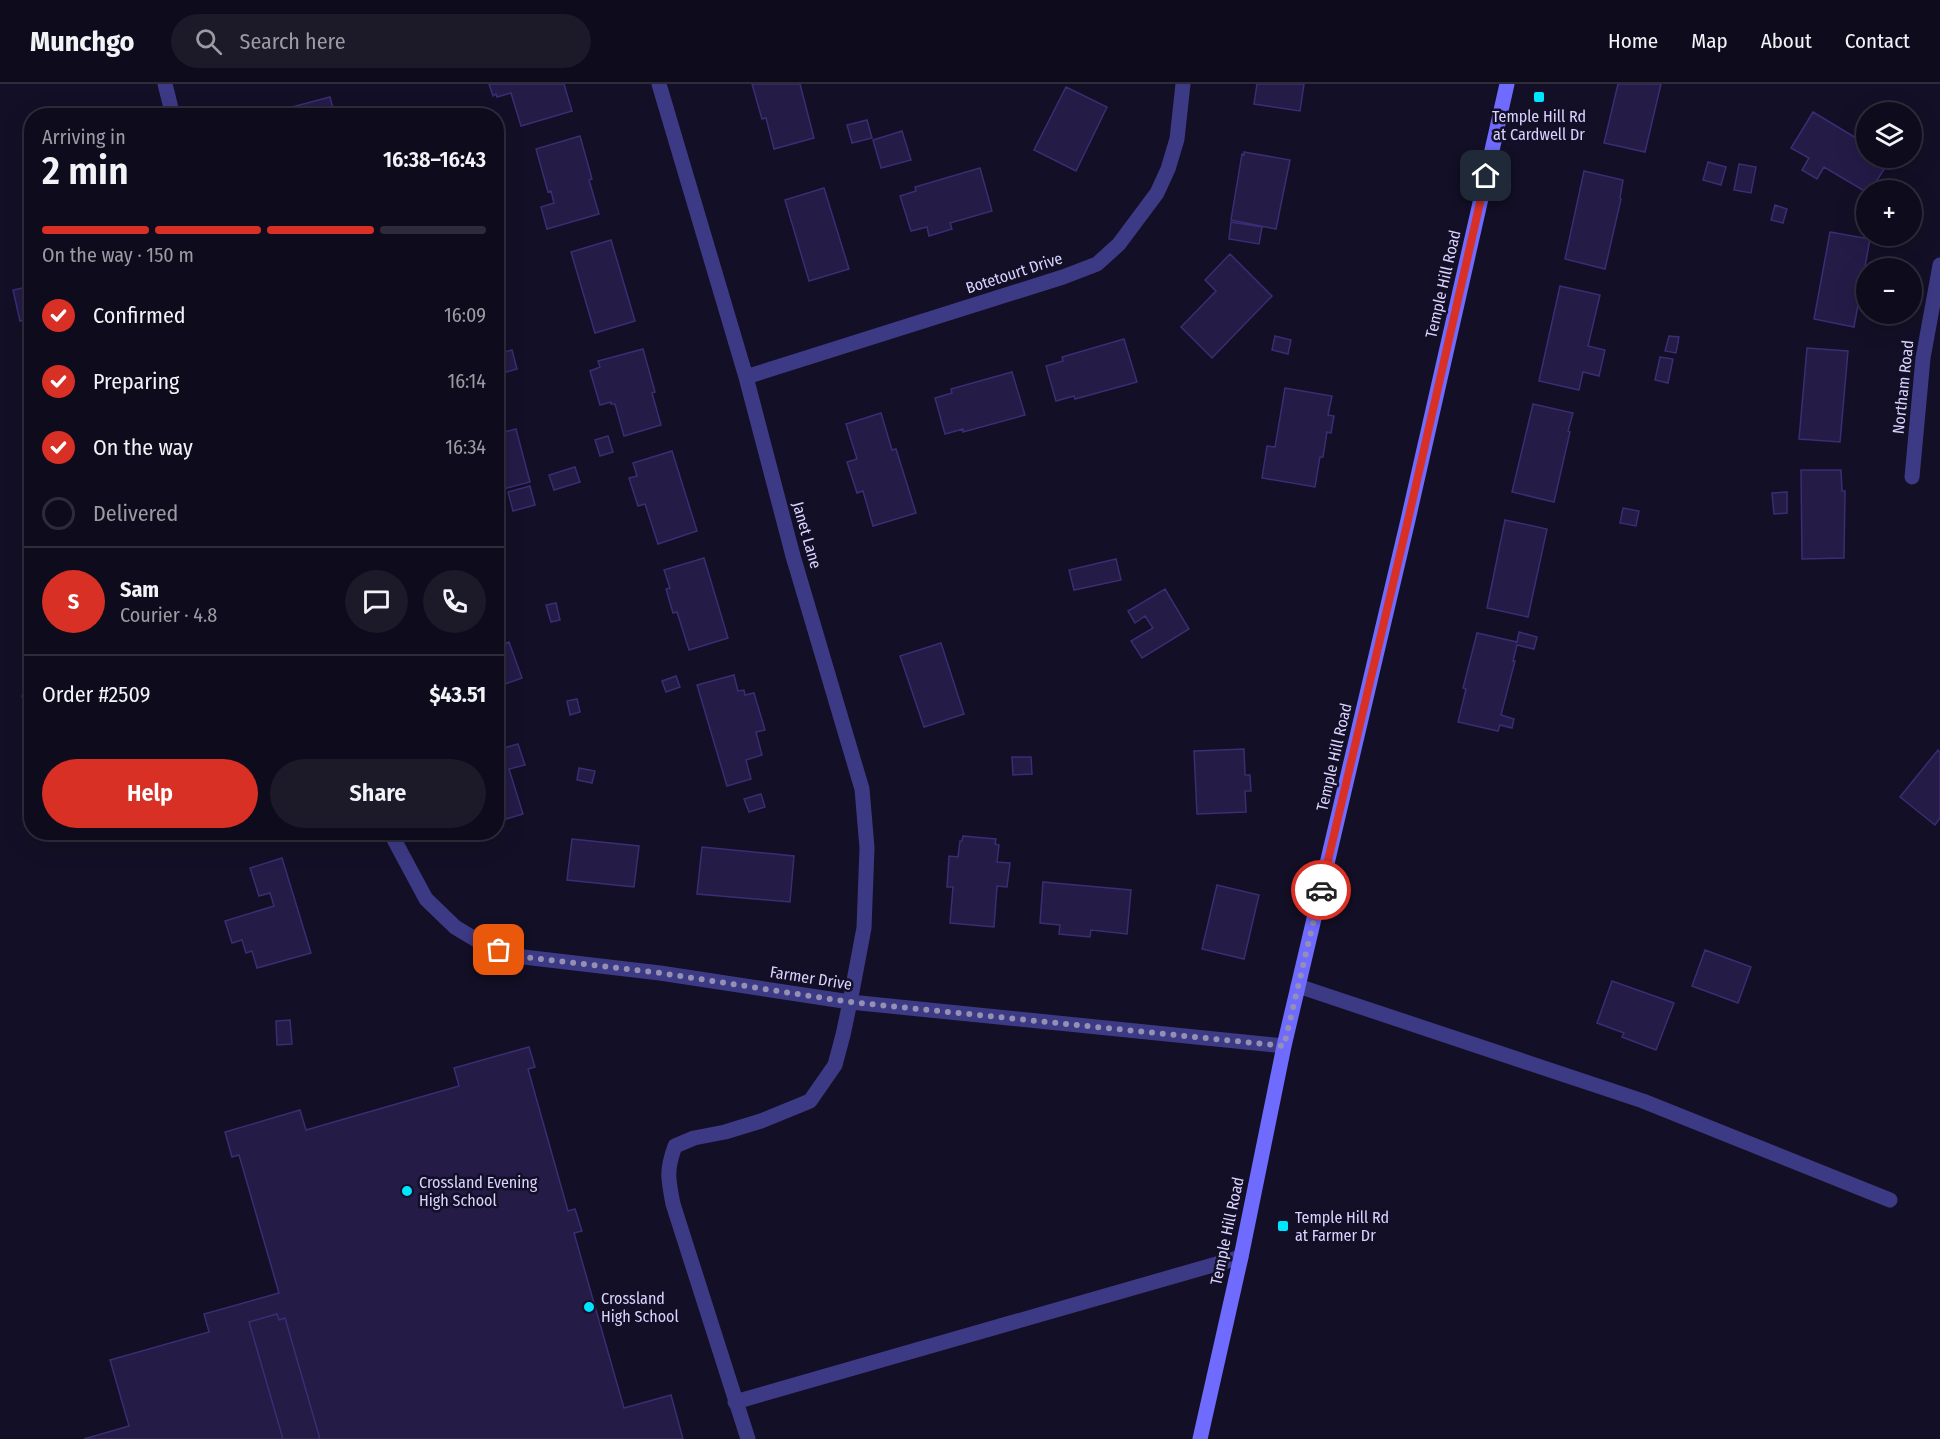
<!DOCTYPE html>
<meta charset="utf-8">
<style>
:root{--surface:#0e0b1c;--page:#1c1929;--text:#f1f3f6;--muted:#9b9ba3;--line:#2e2b3b;--accent:#d93025}
body{margin:0;font-family:"Fira Sans Condensed",sans-serif;background:var(--page);color:var(--text);height:100vh;display:flex;flex-direction:column;font-size:22px;white-space:nowrap}
*{box-sizing:border-box;margin:0}
p{font-size:20px;color:var(--muted)}
.icon{flex:none;width:33px;height:33px;fill:none;stroke:currentColor;stroke-width:2;stroke-linecap:round;stroke-linejoin:round}
.map{position:relative;flex:1;overflow:hidden}
.side{position:absolute;left:24px;top:24px;width:480px;height:732px;display:flex;flex-direction:column;background:var(--surface);border-radius:24px;box-shadow:0 6px 24px #0002,0 0 0 2px var(--line)}
.side>*{flex:none}
.tools{position:absolute;left:1856px;top:18px;display:grid;gap:12px}
.tools a{display:grid;place-items:center;width:66px;height:66px;border-radius:50%;background:var(--surface);box-shadow:0 6px 24px #0002,0 0 0 2px var(--line);font-size:30px}
.pin{position:absolute;display:grid;place-items:center;width:51px;height:51px;color:#fff;margin:-26px;border-radius:12px;box-shadow:0 3px 9px #0006}
.courier{position:absolute;display:grid;place-items:center;width:60px;height:60px;margin:-30px;border:4px solid #d93025;border-radius:50%;background:#fff;color:#222;box-shadow:0 2px 8px #0007}
.head em{font-style:normal;font-weight:600}
.head div{display:flex;flex-direction:column-reverse}
.head{display:flex;align-items:center;justify-content:space-between;height:102px;padding:0 18px}
h1{font-size:39px;font-weight:600;line-height:45px}
.bar{display:grid;grid-template-columns:repeat(4,1fr);gap:9px 6px;align-content:center;height:72px;padding:0 18px}
.bar i{height:8px;border-radius:4px;background:var(--line)}
.bar .current{background:var(--accent)}
.bar p{grid-column:span 4}
.line{display:flex;align-items:center;gap:15px;padding:0 18px;border-top:2px solid var(--line)}
.line div{flex:1}
.round{display:grid;place-items:center;flex:none;width:63px;height:63px;border-radius:32px;background:var(--page)}
ol{padding:0 18px;list-style:none}
li{display:flex;align-items:center;gap:18px;height:66px}
li p{margin-inline-start:auto}
li .icon{padding:6px;border-radius:50%;background:var(--accent);color:#fff;stroke-width:4}
li:last-child{color:var(--muted)}
li i{width:33px;height:33px;border:3px solid var(--line);border-radius:50%}
.primary-button{display:flex;gap:12px;margin-top:auto;padding:12px 18px}
.primary-button a{flex:1;height:69px;border-radius:36px;background:var(--accent);color:#fff;font-size:24px;font-weight:600;line-height:69px;text-align:center}
.primary-button a+a{background:var(--page);color:var(--text)}
header{display:flex;align-items:center;gap:36px;box-sizing:border-box;height:84px;padding:0 30px;background:var(--surface);border-bottom:2px solid var(--line)}
header strong{font-size:28px}
nav{display:flex;gap:33px;margin-inline-start:auto;font-size:21px}
.search{width:420px;height:54px;background:var(--page);display:flex;align-items:center;gap:15px;box-sizing:border-box;padding:0 21px;border-radius:33px;color:var(--muted);font-size:22px}
.map>svg:first-child{display:block}
</style>
<header>
<strong>Munchgo</strong>
<div class="search"><svg class="icon" aria-label="search" viewBox="0 0 24 24"><circle cx="10" cy="10" r="6"/><path d="M15 15l6 6"/></svg>Search here</div>
<nav><a>Home</a><a>Map</a><a>About</a><a>Contact</a></nav>
</header>
<div class="map">
<svg width="1940" height="1355" viewBox="0 0 1940 1355">
<rect width="100%" height="100%" fill="#130f26"/>
<path fill="#241b47" stroke="#3b2d73" stroke-width="1.5" d="M489,0h75l8,27 -51,15 -10,-33 -14,4 -1,-3 -3,2z
M752,0h48l14,54 -40,11 -8,-31 -4,1z
M1257,0h47l-4,27 -46,-7z
M1618,0h43l-16,68 -41,-9z
M1066,3l41,20 -31,64 -42,-21z
M330,13l5,19h-61l-1,-4z
M1813,28l53,32v14h25l-20,32 -5,2 -42,-25 -7,12 -15,-9 7,-12 -18,-10z
M867,36l5,18 -20,5 -5,-18z
M902,47l9,29 -30,8 -8,-28z
M580,52l12,43 -3,1 10,34 -52,15 -6,-22 13,-4 -3,-12 -3,1 -12,-43z
M1244,68l46,8 -14,69 -45,-9 11,-66 2,1z
M1708,78l18,5 -5,18 -18,-5z
M1739,80l17,3 -5,26 -17,-3z
M980,84l12,43 -42,12 2,6 -23,7 -2,-9 -16,4 -11,-35 16,-5 -1,-4z
M1584,87l39,9 -3,18 1,1 -16,70 -40,-10z
M824,104l25,81 -40,12 -24,-81z
M1775,121l12,4 -4,14 -12,-3z
M1231,138l31,5 -3,17 -30,-5z
M1830,148l40,7 -16,88 -40,-8z
M611,156l24,81 -40,12 -24,-81z
M1230,170l42,42 -60,62 -31,-31 35,-36 -11,-11z
M32,202v32l-12,3 -7,-31z
M1560,202l40,9 -12,51 17,4 -6,26 -16,-4 -4,18 -40,-9z
M1275,252l16,4 -3,14 -16,-4z
M1669,252l10,1 -3,16 -11,-2z
M1124,255l13,43 -62,17 -1,-3 -18,5 -10,-35 17,-5 -1,-4z
M1807,264l41,3 -8,91 -41,-3z
M643,265l12,43 -3,1 9,32 -37,11 -9,-32h-4v-2l-11,3 -10,-34 10,-4 -2,-6z
M512,266l5,19 -18,5 -3,-20z
M1660,273l13,2 -5,24 -13,-3z
M1012,288l13,43 -62,17v-3l-18,5 -10,-36 17,-5 -1,-4z
M1285,304l47,8 -4,19 6,1 -3,17 -4,-1 -4,25h-3l-5,30 -53,-9 5,-32 8,1z
M1533,320l40,9 -5,18 2,1 -16,70 -42,-10z
M881,329l11,37 4,-1 20,64 -43,13 -10,-35 -6,2 -10,-31 10,-3 -11,-35z
M516,345l14,53 -34,9v-57z
M608,352l5,16 -13,4 -5,-16z
M672,367l25,80 -39,13 -13,-40 -7,2 -9,-28 8,-2 -4,-13z
M575,383l5,15 -26,8 -5,-15z
M1801,386h40l1,21h3l-1,67 -42,1z
M530,402l5,19 -22,6 -5,-19z
M1787,408v21l-13,1 -2,-21z
M1623,424l16,3 -3,15 -16,-3z
M1505,436l42,9 -19,88 -41,-9z
M704,474l24,80 -39,12 -12,-38 -4,1 -7,-24 4,-1 -6,-18z
M1116,475l5,21 -47,10 -5,-20z
M1165,505l24,40 -47,29 -11,-17 22,-13 -8,-12 -10,7 -7,-12z
M556,519l4,17 -9,2 -5,-17z
M1519,548l18,5 -3,12 -17,-4 -4,16h2l-14,54 13,4 -2,9 -12,-3 -2,6 -40,-9 8,-33 -3,-1 14,-55 40,9z
M509,558l13,36 -25,9 2,6 -3,1v-47z
M941,559l23,71 -40,13 -24,-71z
M734,591l4,16 6,-1 1,5 9,-2 11,37 -9,2 6,23 -16,5 5,19 -24,7 -30,-101z
M676,592l4,11 -14,5 -4,-11z
M32,609v37l-10,-34z
M577,615l3,13 -10,3 -3,-14z
M518,660l7,21 -16,4 14,45 -27,8v-72z
M1244,665l1,26h5l1,16h-6l1,21 -49,2 -3,-63z
M1938,666l2,2v66l-5,7 -35,-28z
M1012,673h19l1,17 -19,1z
M579,684l16,3 -3,12 -15,-3z
M761,710l4,13 -16,5 -5,-13z
M963,752l33,3 -1,5 4,1 -2,17 13,1 -3,24 -10,-1 -3,41 -44,-4 3,-36h-6l2,-31 9,1 2,-16h2z
M572,755l67,7 -5,41 -67,-7z
M702,763l92,9 -4,46 -93,-8z
M282,774l29,95 -54,15 -5,-17 -6,2 -4,-13 -10,3 -7,-22 49,-15 -4,-13 -11,3 -9,-28z
M1043,798l88,8 -4,44 -36,-4 -1,7 -31,-3 1,-9 -20,-2z
M1217,801l42,10 -15,64 -42,-10z
M1705,866l46,17 -13,36 -46,-17z
M1612,897l62,22 -18,47 -34,-13 2,-4 -27,-10z
M290,936l2,24 -15,1 -1,-24z
M529,963l6,20 -7,2 40,142 7,-2 7,22 -8,2 50,175 47,-13 12,44h-363l-35,-121 -6,2 -2,-6 -28,8 34,117h-199l45,-13 -19,-66 99,-28 -5,-18 75,-21 -40,-138 -7,2 -7,-25 75,-22 6,20 153,-44 -5,-18z
M529,963l6,20 -7,2 40,142 7,-2 7,22 -8,2 50,175 47,-13 12,44h-599l45,-13 -19,-66 99,-28 -5,-18 75,-21 -40,-138 -7,2 -7,-25 75,-22 6,20 153,-44 -5,-18z"/>
<g fill="none" stroke-linecap="round" stroke-linejoin="round">
<path stroke="#3d3a85" stroke-width="15" d="M1298,902l345,115 247,99
M735,1318l506,-145
M748,1355l-75,-235c-5,-26 -7,-33 2,-58l19,-8 31,-6 36,-11 49,-20 25,-36 8,-30 7,-33"/>
<path stroke="#3d3a85" stroke-width="15" d="M165,0l8,32
M659,0l87,293 47,179 69,233 5,59 -3,80 -14,74
M746,293l317,-100 34,-13 22,-20 38,-51 11,-24 9,-30 6,-55
M1912,393l11,-119 17,-93
M390,748l36,67 29,28 28,17 32,12 145,17 190,29 434,44"/>
<path stroke="#6f6bff" stroke-width="15" d="M1200,1355l41,-182 43,-211 124,-526 99,-436"/>
</g>
<g fill="none" stroke-linecap="round" stroke-linejoin="round">
<path stroke="#948fb3" stroke-width="6" stroke-dasharray="0 10.8" d="M499,866l16,6 145,17 190,29 434,44 37,-156"/>
<path stroke="#d93025" stroke-width="8" d="M1321,806l87,-370 78,-344"/>
</g>
<g fill="#00e5ff" stroke="#130f26" stroke-width="2">
<rect x="1533" y="7" width="12" height="12" rx="3"/>
<circle cx="407" cy="1107" r="6"/>
<rect x="1277" y="1136" width="12" height="12" rx="3"/>
<circle cx="589" cy="1223" r="6"/>
</g>
<g text-anchor="middle" dominant-baseline="central" stroke-width="5" stroke-linejoin="round" paint-order="stroke">
<g font-size="16" fill="#d9d4ff" stroke="#130f26" text-anchor="start">
<text x="1539" y="32" text-anchor="middle">Temple Hill Rd<tspan x="1539" dy="18">at Cardwell Dr</tspan></text>
<text x="419" y="1098">Crossland Evening<tspan x="419" dy="18">High School</tspan></text>
<text x="1295" y="1133">Temple Hill Rd<tspan x="1295" dy="18">at Farmer Dr</tspan></text>
<text x="601" y="1214">Crossland<tspan x="601" dy="18">High School</tspan></text>
</g>
<g font-size="16" fill="#d9d4ff" stroke="#130f26">
<text transform="translate(1014 189) rotate(-18)">Botetourt Drive</text>
<text transform="translate(1443 200) rotate(-77)">Temple Hill Road</text>
<text transform="translate(1903 303) rotate(-84)">Northam Road</text>
<text transform="translate(807 451) rotate(74)">Janet Lane</text>
<text transform="translate(1334 673) rotate(-77)">Temple Hill Road</text>
<text transform="translate(811 894) rotate(9)">Farmer Drive</text>
<text transform="translate(1227 1147) rotate(-78)">Temple Hill Road</text>
</g>
</g>
</svg>
<div class="tools">
<a><svg class="icon" aria-label="layers" viewBox="0 0 24 24"><path d="M12 4l9 5-9 5-9-5zM3 14l9 5 9-5"/></svg></a>
<a>+</a>
<a>−</a>
</div>
<div class="pin" style="left:499px;top:866px;background:#ea580c"><svg class="icon" aria-label="bag" viewBox="0 0 24 24"><path d="M5 8h14l-1 12H6zM9 8a3 3 0 0 1 6 0"/></svg></div>
<div class="pin" style="left:1486px;top:92px;background:#1f2937"><svg class="icon" aria-label="home" viewBox="0 0 24 24"><path d="M3 11l9-7 9 7M6 9v11h12V9"/></svg></div>
<div class="courier" style="left:1321px;top:806px"><svg class="icon" aria-label="car" viewBox="0 0 24 24"><path d="M5 17H2v-5l4-1 3-4h7l3 4 3 1v5h-3M9 17h6M6 11h13"/><circle cx="7" cy="17" r="2"/><circle cx="17" cy="17" r="2"/></svg></div>
<section class="side">
<div class="head"><div><h1>2 min</h1><p>Arriving in</p></div><em>16:38–16:43</em></div>
<div class="bar"><i class="current"></i><i class="current"></i><i class="current"></i><i></i><p>On the way · 150 m</p></div>
<ol>
<li><svg class="icon" aria-label="check" viewBox="0 0 24 24"><path d="M5 12l5 5 9-10"/></svg>Confirmed<p>16:09</p></li>
<li><svg class="icon" aria-label="check" viewBox="0 0 24 24"><path d="M5 12l5 5 9-10"/></svg>Preparing<p>16:14</p></li>
<li><svg class="icon" aria-label="check" viewBox="0 0 24 24"><path d="M5 12l5 5 9-10"/></svg>On the way<p>16:34</p></li>
<li><i></i>Delivered</li>
</ol>
<div class="line" style="height:108px"><b class="round" style="background:var(--accent);color:#fff">S</b><div><b>Sam</b><p>Courier · 4.8</p></div><a class="round"><svg class="icon" aria-label="chat" viewBox="0 0 24 24"><path d="M4 5h16v11H9l-5 4z"/></svg></a><a class="round"><svg class="icon" aria-label="phone" viewBox="0 0 24 24"><path d="M5 4h4l2 5-3 2q2 4 5 5l2-3 5 2v4C11 20 4 13 5 4z"/></svg></a></div>
<div class="line" style="height:78px"><div>Order #2509</div><b>$43.51</b></div>
<div class="primary-button"><a>Help</a><a>Share</a></div>
</section>
</div>
